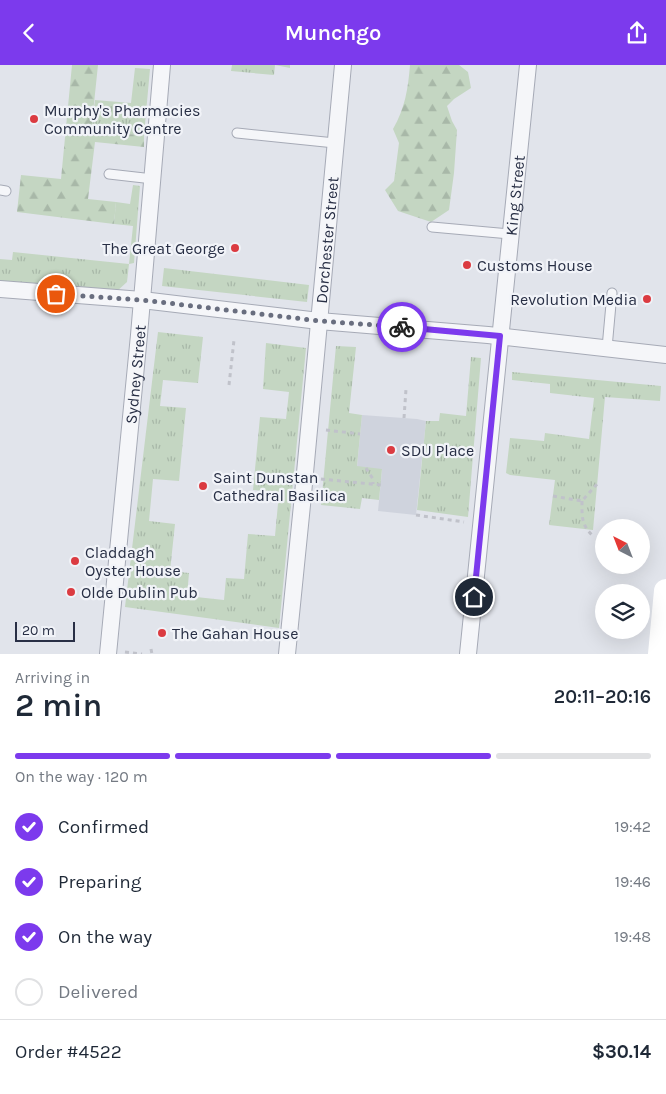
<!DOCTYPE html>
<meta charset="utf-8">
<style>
:root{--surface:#fff;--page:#f2f2f3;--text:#1f2937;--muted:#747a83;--line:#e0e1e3;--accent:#7c3aed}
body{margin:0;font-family:Karla,sans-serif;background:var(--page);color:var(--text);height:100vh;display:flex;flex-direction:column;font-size:19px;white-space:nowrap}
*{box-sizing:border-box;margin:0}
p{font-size:16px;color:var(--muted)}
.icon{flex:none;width:28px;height:28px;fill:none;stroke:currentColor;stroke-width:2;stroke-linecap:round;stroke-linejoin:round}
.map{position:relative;height:589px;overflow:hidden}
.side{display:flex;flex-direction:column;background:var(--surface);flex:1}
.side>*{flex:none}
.needle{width:32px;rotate:318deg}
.controls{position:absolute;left:595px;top:454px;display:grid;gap:10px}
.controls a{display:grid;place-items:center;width:55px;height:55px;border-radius:50%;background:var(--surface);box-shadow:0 5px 20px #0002;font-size:25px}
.scale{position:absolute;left:15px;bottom:12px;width:60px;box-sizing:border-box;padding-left:5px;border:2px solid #282f45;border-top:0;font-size:14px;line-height:18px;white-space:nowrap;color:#282f45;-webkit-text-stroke:4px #f1f3f8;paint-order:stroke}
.pin{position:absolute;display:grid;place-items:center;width:42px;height:42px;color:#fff;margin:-21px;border:2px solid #fff;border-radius:50%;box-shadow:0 1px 5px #0007}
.courier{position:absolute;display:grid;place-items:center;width:50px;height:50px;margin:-25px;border:4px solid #7c3aed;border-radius:50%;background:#fff;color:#222;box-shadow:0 1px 6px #0007}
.head em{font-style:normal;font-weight:600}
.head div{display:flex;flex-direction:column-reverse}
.head{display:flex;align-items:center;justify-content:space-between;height:85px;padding:0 15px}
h1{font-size:32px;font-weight:600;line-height:38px}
.bar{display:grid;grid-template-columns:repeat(4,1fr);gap:8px 5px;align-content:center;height:60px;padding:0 15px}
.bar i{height:6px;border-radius:4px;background:var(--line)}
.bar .selected{background:var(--accent)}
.bar p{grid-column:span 4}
.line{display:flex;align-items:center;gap:12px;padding:0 15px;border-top:1px solid var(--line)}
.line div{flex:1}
ol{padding:0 15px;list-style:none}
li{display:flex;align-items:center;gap:15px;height:55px}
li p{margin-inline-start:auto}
li .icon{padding:5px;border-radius:50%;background:var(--accent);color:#fff;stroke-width:4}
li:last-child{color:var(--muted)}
li i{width:28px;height:28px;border:2px solid var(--line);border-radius:50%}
header{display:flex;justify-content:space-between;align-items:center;height:65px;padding:0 15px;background:var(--accent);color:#fff;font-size:22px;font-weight:600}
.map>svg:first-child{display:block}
</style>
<header><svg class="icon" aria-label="back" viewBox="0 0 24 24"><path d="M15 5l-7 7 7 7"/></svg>Munchgo<svg class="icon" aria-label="share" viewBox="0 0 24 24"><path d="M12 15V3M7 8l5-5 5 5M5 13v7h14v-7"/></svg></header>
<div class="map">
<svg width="666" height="589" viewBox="0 0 666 589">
<defs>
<pattern id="grass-tufts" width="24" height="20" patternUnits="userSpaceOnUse" patternTransform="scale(1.25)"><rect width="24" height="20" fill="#c4d6c2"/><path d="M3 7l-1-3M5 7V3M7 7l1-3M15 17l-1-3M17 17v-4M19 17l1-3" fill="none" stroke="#a8b8a8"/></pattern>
<pattern id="forest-firs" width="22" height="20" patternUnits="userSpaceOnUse" patternTransform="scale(1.25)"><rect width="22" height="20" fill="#c4d6c2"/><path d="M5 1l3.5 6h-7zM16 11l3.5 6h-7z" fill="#a8b8a8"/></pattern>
</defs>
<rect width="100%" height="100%" fill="#e1e4eb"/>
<path fill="#cfd3dd" d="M362,350l55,4 9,2 -10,94 -38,-4 4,-41 -25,-3z"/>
<path fill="url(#grass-tufts)" d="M232,0h58v3l-15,-3 -1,10 -43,-4z
M135,3l15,1 -6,66 -53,-3 4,-32 36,3z
M133,120l7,1 -6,77 -5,1 -2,18 -11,10 -116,-7v-26l12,1 1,-8 116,12 4,-38 -19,-2 2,-22 14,2z
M164,203l145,17 -2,17 -145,-16z
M158,267l45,5 -5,46 -35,-3 -3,26 26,2 -7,73 -26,-2 -4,42 26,3 -5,47 19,2 -2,23 37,4 2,-22 18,1 4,-45 27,2 4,-43 -26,-3 7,-73 26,2 3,-27 -26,-3 3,-46 40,5 -27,280 -154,-21z
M336,281l20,1 -7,66 13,2 -5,51 25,3 -3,31 -17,-2 -2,11 -39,-4z
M471,292l10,1 -13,159 -51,-7 9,-89h13l1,-8 26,3z
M512,307l149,14 -1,15 -55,-4 -12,133 -44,-5 6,-45 -45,-5 -4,-2 4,-35 34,3 1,-8 44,6 5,-41 -44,-5v-9l-38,-4z"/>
<path fill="url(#forest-firs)" d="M72,0h26l-7,67 53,3v12l-49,-5 -7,57 28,3 -2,22 -97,-12 4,-37 40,4z
M410,0h49l9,7 3,16 -17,11 -7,7 5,15 5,9 -3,43 -5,37 -18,12 -33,-11 -13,-21 9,-9 5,-38 -6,-14c12,-21 15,-40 17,-64z"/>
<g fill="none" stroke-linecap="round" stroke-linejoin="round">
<defs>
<path id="lane" d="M237,68l98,10
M109,109l44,5
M0,125l6,1
M432,162l78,7
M607,283l5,-55"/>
<g id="street">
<path d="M0,224l142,11 177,21 169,14 178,20"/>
<path id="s1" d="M108,589l31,-319 23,-270"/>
<path id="s2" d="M287,589l15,-149 41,-440"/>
<path id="s3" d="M468,589l60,-589"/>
</g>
</defs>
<use href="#lane" stroke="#a6aab6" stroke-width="11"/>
<use href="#street" stroke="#a6aab6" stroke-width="18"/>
<path stroke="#c0c2ca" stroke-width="3" stroke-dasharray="4 4" stroke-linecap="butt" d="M229,320l5,-45
M404,353l2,-29
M326,365l34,4
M366,403l7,11v5
M321,414l60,6
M553,431l29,5 16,-18
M582,436c0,15 -1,23 10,34
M416,450l48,7
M151,584l1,5
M125,587l17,2"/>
<use href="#lane" stroke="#f5f6f9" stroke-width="9"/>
<use href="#street" stroke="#f5f6f9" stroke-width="16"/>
<path stroke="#fff" stroke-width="24" d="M660,589l6,-63"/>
</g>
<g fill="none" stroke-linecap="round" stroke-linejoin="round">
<path stroke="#696e7f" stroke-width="5" stroke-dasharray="0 9" d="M56,229l86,6 178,21 82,6"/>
<path stroke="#7c3aed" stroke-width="6" d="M402,262l98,9 -26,261"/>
</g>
<g fill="#db3b41" stroke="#f1f3f8" stroke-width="2">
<circle cx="34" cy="54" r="5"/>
<circle cx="235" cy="183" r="5"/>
<circle cx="467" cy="200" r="5"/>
<circle cx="647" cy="234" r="5"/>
<circle cx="391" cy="385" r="5"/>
<circle cx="203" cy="421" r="5"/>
<circle cx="75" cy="496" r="5"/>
<circle cx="71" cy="527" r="5"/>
<circle cx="162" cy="568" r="5"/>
</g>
<g text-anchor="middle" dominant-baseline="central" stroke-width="4.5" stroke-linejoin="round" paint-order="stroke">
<g font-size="16" fill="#282f45" stroke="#f1f3f8" text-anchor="start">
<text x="44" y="45">Murphy's Pharmacies<tspan x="44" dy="18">Community Centre</tspan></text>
<text x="225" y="183" text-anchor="end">The Great George</text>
<text x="477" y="200">Customs House</text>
<text x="637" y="234" text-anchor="end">Revolution Media</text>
<text x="401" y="385">SDU Place</text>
<text x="213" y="412">Saint Dunstan<tspan x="213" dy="18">Cathedral Basilica</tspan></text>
<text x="85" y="487">Claddagh<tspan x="85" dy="18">Oyster House</tspan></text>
<text x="81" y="527">Olde Dublin Pub</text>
<text x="172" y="568">The Gahan House</text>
</g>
<g font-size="16" fill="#282f45" stroke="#f1f3f8">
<text stroke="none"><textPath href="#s3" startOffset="461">King Street</textPath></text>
<text stroke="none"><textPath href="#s2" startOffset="416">Dorchester Street</textPath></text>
<text stroke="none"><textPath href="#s1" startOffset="281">Sydney Street</textPath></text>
</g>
</g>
</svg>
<div class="controls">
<a><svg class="needle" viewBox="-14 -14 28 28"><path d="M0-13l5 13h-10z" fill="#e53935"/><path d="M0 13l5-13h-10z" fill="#747a83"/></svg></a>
<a><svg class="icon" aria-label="layers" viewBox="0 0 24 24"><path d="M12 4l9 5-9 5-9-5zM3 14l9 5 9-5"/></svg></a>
</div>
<div class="scale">20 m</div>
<div class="pin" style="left:56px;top:229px;background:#ea580c"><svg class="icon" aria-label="bag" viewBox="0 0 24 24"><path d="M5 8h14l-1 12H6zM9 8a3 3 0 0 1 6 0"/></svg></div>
<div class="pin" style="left:474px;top:532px;background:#1f2937"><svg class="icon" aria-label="home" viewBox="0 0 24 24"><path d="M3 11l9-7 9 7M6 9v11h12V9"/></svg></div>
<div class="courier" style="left:402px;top:262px"><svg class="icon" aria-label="bike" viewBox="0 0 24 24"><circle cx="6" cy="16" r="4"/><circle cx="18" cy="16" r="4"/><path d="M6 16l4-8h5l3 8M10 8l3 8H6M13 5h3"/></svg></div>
</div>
<section class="side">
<div class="head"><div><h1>2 min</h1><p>Arriving in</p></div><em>20:11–20:16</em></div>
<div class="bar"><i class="selected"></i><i class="selected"></i><i class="selected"></i><i></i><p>On the way · 120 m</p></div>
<ol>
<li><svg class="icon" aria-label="check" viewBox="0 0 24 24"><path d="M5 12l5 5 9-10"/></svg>Confirmed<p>19:42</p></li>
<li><svg class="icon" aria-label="check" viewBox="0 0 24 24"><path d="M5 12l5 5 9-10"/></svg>Preparing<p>19:46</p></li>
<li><svg class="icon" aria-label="check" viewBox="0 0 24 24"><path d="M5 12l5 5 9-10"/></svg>On the way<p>19:48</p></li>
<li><i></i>Delivered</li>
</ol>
<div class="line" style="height:65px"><div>Order #4522</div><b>$30.14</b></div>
</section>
